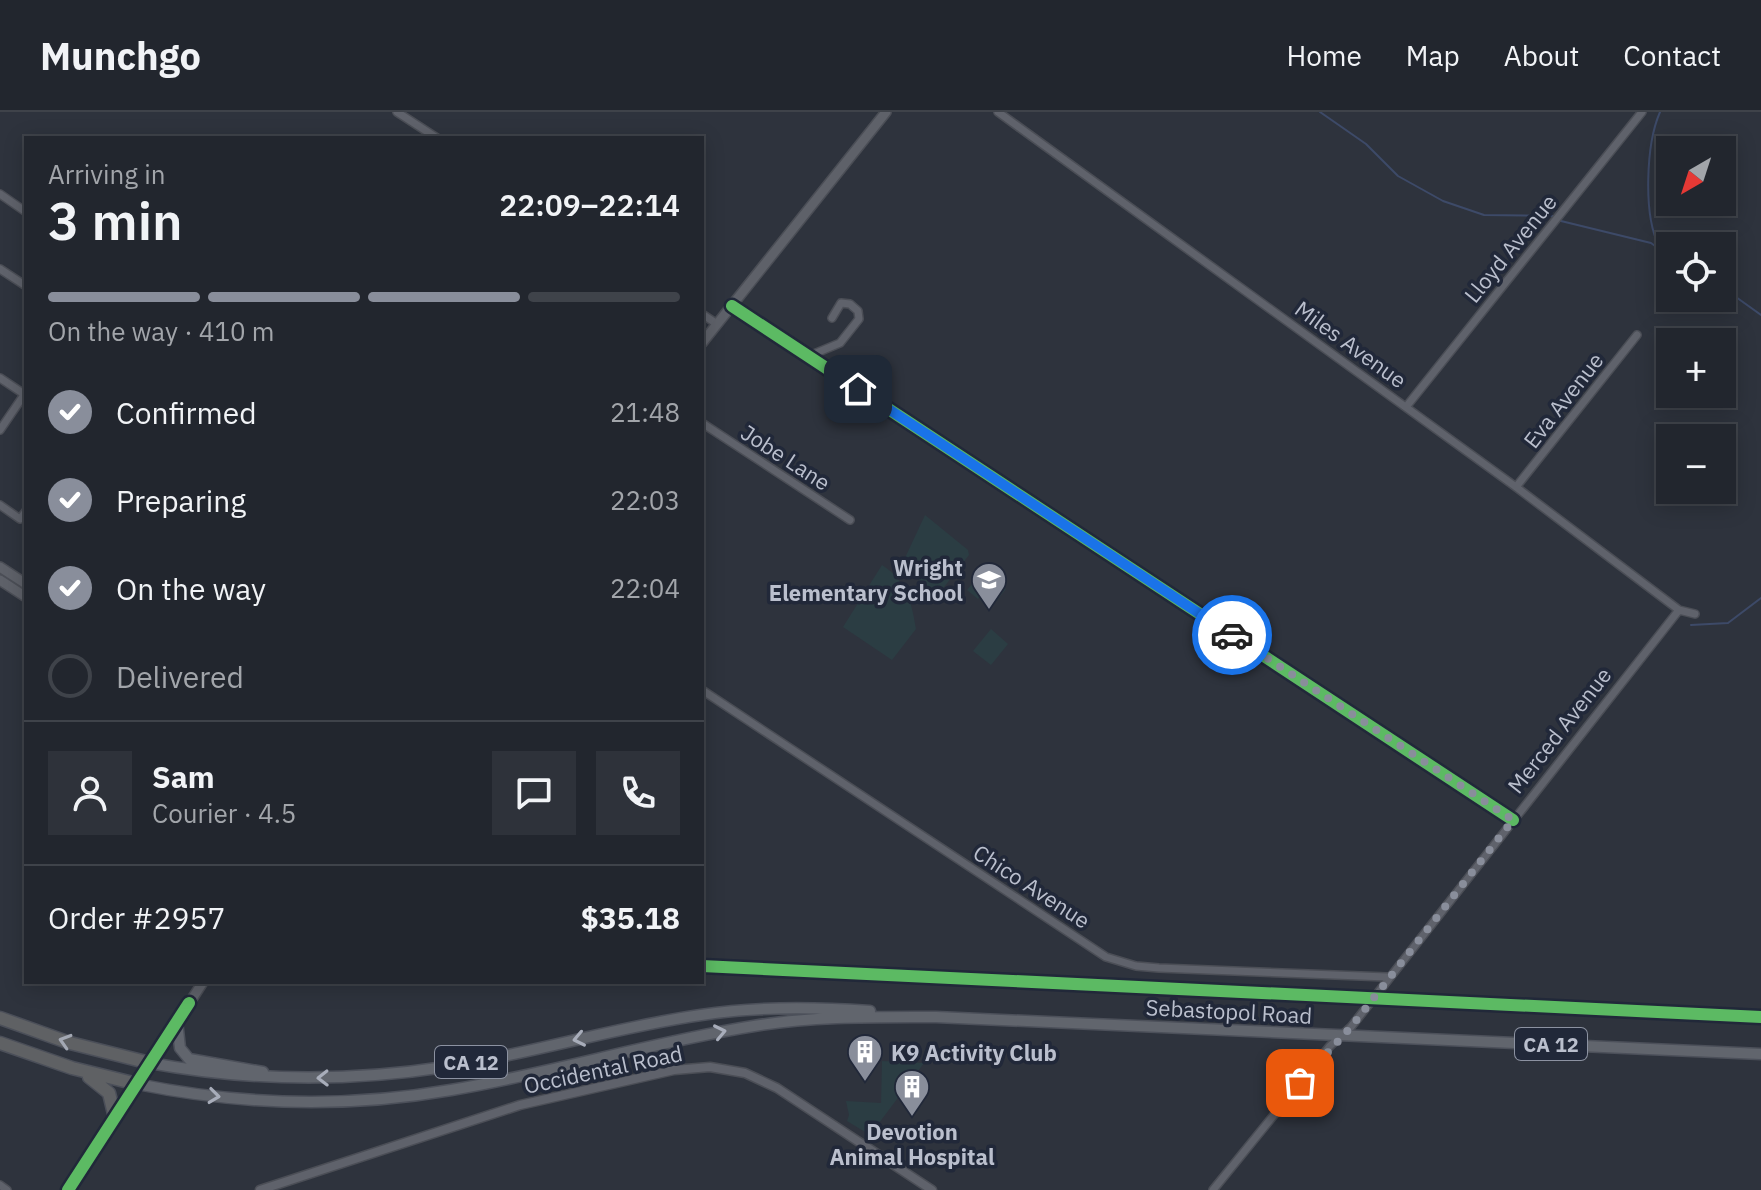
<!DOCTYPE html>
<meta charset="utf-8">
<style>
:root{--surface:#22262e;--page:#2e323a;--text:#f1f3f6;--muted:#a2a5aa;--line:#3f434a;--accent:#898e9b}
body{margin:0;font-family:"IBM Plex Sans",sans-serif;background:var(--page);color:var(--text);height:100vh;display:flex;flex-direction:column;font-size:30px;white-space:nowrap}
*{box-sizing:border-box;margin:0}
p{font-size:26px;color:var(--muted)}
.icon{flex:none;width:44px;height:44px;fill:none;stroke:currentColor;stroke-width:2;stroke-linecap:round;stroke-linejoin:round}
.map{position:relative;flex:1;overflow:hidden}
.side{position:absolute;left:24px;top:24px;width:680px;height:848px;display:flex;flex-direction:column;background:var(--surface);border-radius:0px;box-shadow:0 4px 20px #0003,0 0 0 2px var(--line)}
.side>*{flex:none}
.needle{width:52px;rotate:219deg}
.tools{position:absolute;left:1656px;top:24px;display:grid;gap:16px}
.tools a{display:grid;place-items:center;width:80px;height:80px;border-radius:0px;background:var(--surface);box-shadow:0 4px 20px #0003,0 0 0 2px var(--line);font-size:40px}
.pin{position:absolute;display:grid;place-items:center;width:68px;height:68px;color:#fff;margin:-34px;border-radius:16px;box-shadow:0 4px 12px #0006}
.courier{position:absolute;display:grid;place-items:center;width:80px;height:80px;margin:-40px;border:6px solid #1a73e8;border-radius:50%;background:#fff;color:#222;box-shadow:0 2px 10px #0007}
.overview em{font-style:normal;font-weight:600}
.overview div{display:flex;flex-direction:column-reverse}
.overview{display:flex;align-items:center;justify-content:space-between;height:136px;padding:0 24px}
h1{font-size:52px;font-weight:600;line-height:60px}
.bar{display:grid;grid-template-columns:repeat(4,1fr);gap:12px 8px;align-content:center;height:96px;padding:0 24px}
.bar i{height:10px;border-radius:6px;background:var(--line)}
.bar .on{background:var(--accent)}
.bar p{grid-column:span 4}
.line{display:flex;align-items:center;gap:20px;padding:0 24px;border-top:2px solid var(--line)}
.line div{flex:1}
.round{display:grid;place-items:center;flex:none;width:84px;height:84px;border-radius:0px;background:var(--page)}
ol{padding:0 24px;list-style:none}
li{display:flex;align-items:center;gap:24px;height:88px}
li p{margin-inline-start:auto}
li .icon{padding:8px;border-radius:50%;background:var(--accent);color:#fff;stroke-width:4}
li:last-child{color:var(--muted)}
li i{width:44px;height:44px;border:4px solid var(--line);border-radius:50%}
header{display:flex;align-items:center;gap:48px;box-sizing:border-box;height:112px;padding:0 40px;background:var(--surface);border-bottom:2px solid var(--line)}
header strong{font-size:38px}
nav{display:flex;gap:44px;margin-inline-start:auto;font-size:28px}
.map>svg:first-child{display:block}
</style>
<header>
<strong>Munchgo</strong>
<nav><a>Home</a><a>Map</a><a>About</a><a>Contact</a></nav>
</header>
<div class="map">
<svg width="1761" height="1078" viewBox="0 0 1761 1078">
<rect width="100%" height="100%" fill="#2e333d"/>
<path fill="#2b3d43" d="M925,403l43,35 1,5 -35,45 -30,-40z
M882,453c24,15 30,38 34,64l-24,31 -49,-33z
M983,459l11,9 -16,19 -11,-9z
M995,469l11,8 -16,20 -10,-9z
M991,517l17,15 -17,21 -18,-14z
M882,949l42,2 -54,72 -23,-14 2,-6 -3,-14 35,2z"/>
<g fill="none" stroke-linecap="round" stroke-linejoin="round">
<path stroke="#3d4a68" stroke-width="2" d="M1320,0l46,32 32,32 45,25 41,14 70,1
M1561,109l90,22 19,14
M1659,134c-16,-31 -13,-102 1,-134
M1722,175l39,28
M1691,513l37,-2 33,-25"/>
<defs>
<path id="minor" d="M397,0l40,26
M998,0l518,375 163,123
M0,82l26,18
M0,157l26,17
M732,194l781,514
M702,202l15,10
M809,244l31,-13 19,-24 -1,-8 -8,-7 -9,-1 -9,15
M0,266l24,16
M1406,295l236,-295
M702,311l148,97
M0,318l26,-38
M1516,375l121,-152
M0,393l20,14 6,-8
M702,578l404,267 30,9 23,2 228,9
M0,1073l7,5
M1213,1078l117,-144 21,-19 328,-417 16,4"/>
<path id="tertiary" d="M260,1078l260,-85 154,-35 36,-3 35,6 32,15 155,102"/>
<path id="secondary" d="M702,231l184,-231
M0,455l26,17
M0,468l26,17
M68,1078l135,-208"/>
<path id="primary" d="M177,909l3,27 9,11 74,13
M150,951c98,18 197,19 295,4 86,-13 170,-40 256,-52 56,-9 113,-8 169,-4
M137,972c103,21 210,24 314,6 102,-17 201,-48 303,-64 60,-10 121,-9 182,-9l825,37"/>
<path id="motorway" d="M0,906l70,25 80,20
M0,931l72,25 65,16
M89,965l20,16 6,25"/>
</defs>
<use href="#minor" stroke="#4b4e56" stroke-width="10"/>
<use href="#tertiary" stroke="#4b4e56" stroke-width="11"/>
<use href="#secondary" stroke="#4b4e56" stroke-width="12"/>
<use href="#primary" stroke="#4c505a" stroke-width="13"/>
<use href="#motorway" stroke="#4b4f59" stroke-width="15"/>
<use href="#minor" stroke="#5f626b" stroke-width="7"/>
<use href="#tertiary" stroke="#5f626b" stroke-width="8"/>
<use href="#secondary" stroke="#5e6169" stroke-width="9"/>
<use href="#primary" stroke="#61656d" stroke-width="10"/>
<use href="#motorway" stroke="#5f6164" stroke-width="12"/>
<defs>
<path id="cycleway" d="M732,194l781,514
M702,854l1059,51
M68,1078l121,-187"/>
</defs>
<use href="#cycleway" stroke="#212839" stroke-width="17"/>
<use href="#cycleway" stroke="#5cba63" stroke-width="12"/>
</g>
<defs><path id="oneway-chevron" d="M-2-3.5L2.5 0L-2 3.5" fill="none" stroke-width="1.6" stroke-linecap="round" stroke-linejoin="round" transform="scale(2)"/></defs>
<g stroke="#a8adba">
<use href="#oneway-chevron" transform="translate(720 920) rotate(-12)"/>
<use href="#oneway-chevron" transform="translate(579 927) rotate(168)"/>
<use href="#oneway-chevron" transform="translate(323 966) rotate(179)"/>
<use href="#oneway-chevron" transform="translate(214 984) rotate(7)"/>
</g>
<use stroke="#a3a8b3" href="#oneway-chevron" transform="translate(65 929) rotate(-163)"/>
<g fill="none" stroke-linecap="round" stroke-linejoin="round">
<path stroke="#898e9b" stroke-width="8" stroke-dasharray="0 14.4" d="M1232,523l281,185 -162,207 -51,56"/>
<path stroke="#1a73e8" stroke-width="10" d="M858,277l374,246"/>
</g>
<defs>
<symbol id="school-pin" viewBox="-11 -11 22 30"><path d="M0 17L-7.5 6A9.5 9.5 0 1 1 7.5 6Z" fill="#898e9b" stroke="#212839"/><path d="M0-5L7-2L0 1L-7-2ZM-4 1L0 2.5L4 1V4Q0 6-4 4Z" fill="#fff"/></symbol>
<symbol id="building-pin" viewBox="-11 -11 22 30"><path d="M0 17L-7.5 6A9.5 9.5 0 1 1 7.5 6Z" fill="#898e9b" stroke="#212839"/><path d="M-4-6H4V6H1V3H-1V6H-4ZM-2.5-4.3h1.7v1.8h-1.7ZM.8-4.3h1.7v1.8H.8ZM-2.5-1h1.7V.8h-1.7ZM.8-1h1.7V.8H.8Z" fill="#fff"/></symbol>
</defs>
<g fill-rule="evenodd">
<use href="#school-pin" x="969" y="448" width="40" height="54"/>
<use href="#building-pin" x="845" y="920" width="40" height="54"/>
<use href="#building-pin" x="892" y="955" width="40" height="54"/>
</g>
<g text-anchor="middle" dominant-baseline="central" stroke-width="7" stroke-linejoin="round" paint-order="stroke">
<g fill="#212839" stroke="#8c92a1" stroke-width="2">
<rect x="1515" y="916" width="72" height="32" rx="6"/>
<rect x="435" y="934" width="72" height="32" rx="6"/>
</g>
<g font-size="20" font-weight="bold" fill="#babfcd">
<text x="1551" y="932">CA 12</text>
<text x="471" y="950">CA 12</text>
</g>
<g font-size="22" fill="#babfcd" stroke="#212839">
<text transform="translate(1510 136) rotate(-51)">Lloyd Avenue</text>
<text transform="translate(1351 232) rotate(36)">Miles Avenue</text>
<text transform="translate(1563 288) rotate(-52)">Eva Avenue</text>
<text transform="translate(786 345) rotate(33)">Jobe Lane</text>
<text transform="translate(1559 618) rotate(-52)">Merced Avenue</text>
<text transform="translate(1032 774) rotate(33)">Chico Avenue</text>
<text transform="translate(1229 899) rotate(3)">Sebastopol Road</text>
<text transform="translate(603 957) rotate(-12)">Occidental Road</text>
</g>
<g font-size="22" font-weight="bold" fill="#babfcd" stroke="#212839" text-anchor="end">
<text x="963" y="455">Wright<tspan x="963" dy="25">Elementary School</tspan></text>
<text x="891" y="940" text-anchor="start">K9 Activity Club</text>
<text x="912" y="1019" text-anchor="middle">Devotion<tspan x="912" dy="25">Animal Hospital</tspan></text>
</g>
</g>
</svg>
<div class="tools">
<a><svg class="needle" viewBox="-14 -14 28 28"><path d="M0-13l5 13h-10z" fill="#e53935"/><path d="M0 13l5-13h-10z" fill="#a2a5aa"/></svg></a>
<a><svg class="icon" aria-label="locate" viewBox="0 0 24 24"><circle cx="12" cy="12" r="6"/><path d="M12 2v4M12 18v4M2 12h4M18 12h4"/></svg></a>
<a>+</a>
<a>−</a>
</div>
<div class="pin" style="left:1300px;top:971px;background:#ea580c"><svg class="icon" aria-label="bag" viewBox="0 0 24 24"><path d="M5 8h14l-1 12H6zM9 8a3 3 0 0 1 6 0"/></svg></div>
<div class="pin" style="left:858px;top:277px;background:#1f2937"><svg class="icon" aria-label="home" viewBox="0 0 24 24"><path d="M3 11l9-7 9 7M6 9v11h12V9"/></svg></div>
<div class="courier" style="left:1232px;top:523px"><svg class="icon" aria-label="car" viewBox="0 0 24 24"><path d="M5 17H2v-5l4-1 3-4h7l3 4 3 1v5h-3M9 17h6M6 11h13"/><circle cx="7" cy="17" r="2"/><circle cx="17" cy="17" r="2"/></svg></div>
<section class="side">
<div class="overview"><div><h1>3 min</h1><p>Arriving in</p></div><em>22:09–22:14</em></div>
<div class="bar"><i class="on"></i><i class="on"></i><i class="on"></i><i></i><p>On the way · 410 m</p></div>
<ol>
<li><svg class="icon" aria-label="check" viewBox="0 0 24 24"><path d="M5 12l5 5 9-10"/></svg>Confirmed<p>21:48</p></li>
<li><svg class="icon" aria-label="check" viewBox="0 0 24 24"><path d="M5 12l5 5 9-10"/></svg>Preparing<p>22:03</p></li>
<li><svg class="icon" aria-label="check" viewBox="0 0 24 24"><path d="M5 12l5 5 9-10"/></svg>On the way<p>22:04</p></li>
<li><i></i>Delivered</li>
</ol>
<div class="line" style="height:144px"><a class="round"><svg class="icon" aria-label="person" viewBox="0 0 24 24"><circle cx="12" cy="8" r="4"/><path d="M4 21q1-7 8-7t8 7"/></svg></a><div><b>Sam</b><p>Courier · 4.5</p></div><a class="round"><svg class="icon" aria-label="chat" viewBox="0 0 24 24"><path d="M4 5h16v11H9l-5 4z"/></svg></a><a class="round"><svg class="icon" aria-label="phone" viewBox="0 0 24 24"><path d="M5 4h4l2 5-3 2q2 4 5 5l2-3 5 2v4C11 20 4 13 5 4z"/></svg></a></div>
<div class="line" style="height:104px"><div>Order #2957</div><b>$35.18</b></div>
</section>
</div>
